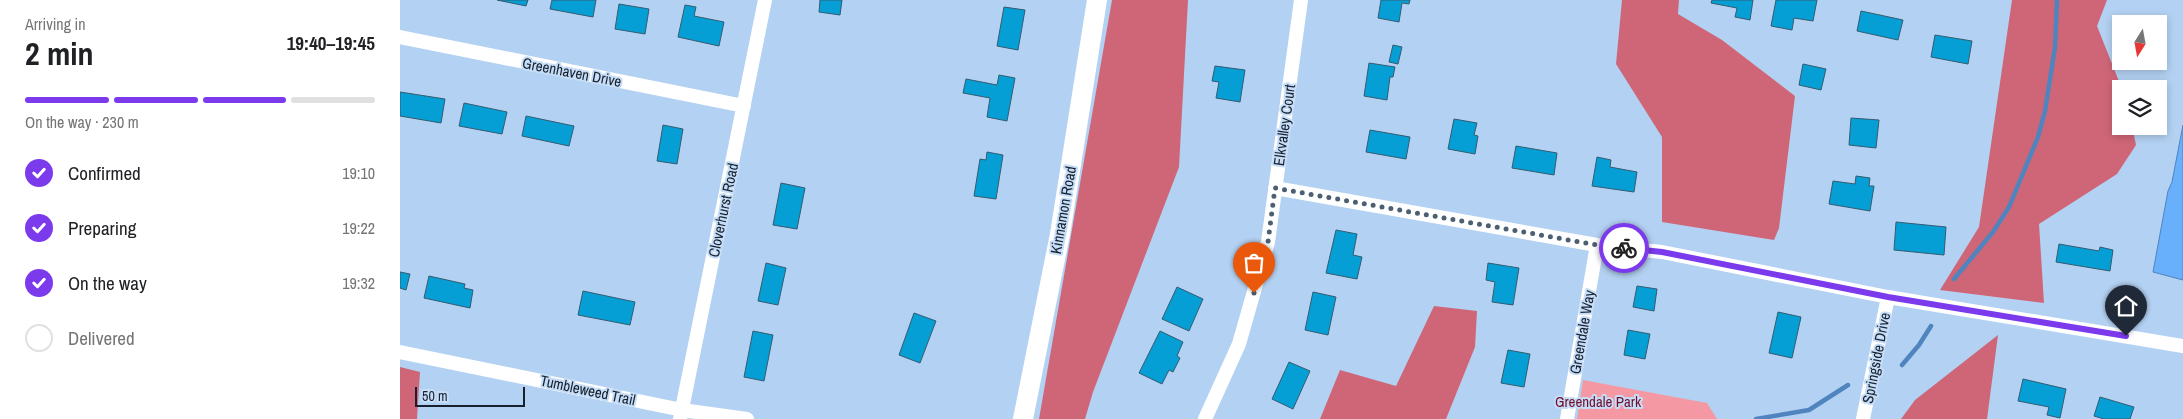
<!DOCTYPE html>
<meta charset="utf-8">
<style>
:root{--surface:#fff;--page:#f2f2f2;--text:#202124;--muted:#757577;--line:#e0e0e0;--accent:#7c3aed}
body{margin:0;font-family:"Archivo Narrow",sans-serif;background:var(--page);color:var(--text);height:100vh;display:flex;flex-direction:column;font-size:19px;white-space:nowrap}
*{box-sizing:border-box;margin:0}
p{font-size:16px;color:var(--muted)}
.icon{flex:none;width:28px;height:28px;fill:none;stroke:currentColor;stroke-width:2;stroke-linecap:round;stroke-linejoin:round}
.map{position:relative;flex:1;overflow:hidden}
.panel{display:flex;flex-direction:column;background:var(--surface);width:400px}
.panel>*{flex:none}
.needle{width:32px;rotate:191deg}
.buttons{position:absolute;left:1712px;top:15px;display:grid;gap:10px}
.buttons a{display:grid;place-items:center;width:55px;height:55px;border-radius:0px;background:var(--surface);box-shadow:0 2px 8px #0003;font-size:25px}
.scale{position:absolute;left:15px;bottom:12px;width:110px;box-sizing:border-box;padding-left:5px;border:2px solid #16212d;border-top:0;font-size:14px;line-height:18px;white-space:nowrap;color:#16212d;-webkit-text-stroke:4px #c6ddf8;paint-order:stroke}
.pin{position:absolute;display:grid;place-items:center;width:42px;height:42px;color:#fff;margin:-51px -21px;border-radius:50% 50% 50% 0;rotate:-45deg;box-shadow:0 0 5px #0007}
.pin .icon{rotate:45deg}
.courier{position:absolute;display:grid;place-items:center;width:50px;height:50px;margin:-25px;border:4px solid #7c3aed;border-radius:50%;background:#fff;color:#222;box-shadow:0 1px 6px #0007}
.head em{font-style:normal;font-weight:800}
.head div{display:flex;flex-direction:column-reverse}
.head{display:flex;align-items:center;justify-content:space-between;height:85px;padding:0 25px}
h1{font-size:32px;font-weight:800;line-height:38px}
.bar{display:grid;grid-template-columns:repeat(4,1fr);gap:8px 5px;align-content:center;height:60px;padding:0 25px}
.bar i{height:6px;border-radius:4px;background:var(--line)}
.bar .on{background:var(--accent)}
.bar p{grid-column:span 4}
ol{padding:0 25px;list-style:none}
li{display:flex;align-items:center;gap:15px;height:55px}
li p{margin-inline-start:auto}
li .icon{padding:5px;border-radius:50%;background:var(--accent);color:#fff;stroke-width:4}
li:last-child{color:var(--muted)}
li i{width:28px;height:28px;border:2px solid var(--line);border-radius:50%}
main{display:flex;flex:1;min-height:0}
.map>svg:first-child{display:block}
</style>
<main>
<section class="panel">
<div class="head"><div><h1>2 min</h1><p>Arriving in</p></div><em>19:40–19:45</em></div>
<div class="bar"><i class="on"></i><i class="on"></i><i class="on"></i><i></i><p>On the way · 230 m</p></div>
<ol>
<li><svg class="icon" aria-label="check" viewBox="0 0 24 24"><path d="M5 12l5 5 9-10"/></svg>Confirmed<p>19:10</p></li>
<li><svg class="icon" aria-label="check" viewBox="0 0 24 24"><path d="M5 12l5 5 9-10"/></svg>Preparing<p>19:22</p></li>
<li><svg class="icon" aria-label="check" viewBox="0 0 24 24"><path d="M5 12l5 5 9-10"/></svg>On the way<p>19:32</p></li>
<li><i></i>Delivered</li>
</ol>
</section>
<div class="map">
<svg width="1783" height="419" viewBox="0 0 1783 419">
<rect width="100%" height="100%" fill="#b3d1f2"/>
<path fill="#f499a4" d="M1183,380l124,23 10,16h-140z"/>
<path fill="#cf6677" d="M712,0h76l-9,167 -86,225 -8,27h-46z
M1222,0h57l-1,14 44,26 73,56 -16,132 -5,12 -112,-18v-85l-46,-73z
M1612,0h95l-10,26 25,63 -1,37h11l4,19 -19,29 -78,50 5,79 -104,-13 39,-63z
M1034,306l43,5 -2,36 -29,72h-126l20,-49 56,16z
M1598,335l-11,84h-86l14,-19z
M0,367l20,5 -3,47h-17z"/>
<path fill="#68affc" stroke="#4f84be" d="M1783,125v155l-30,-8 15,-81 4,-9z"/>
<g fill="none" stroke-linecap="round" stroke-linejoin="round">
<path stroke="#4f84be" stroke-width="4.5" d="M1554,279l39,-47 16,-25 29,-70 7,-26 10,-64 2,-47
M1502,365l17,-20 12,-19
M1356,419l53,-9 39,-25"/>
</g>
<path fill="#069fd5" stroke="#345c70" d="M97,0h31l-2,6z
M152,0h44l-3,17 -43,-8z
M420,0h22l-2,15 -21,-3z
M981,0h29l-1,4 -7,-1 -3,19 -21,-4z
M1312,0h41l-3,20 -15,-3 2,-9 -26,-5z
M1376,0h41l-4,21 -19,-3 -2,12 -21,-4z
M219,4l30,5 -4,25 -30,-5z
M285,5l11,2 -2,9 30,6 -5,24 -41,-9z
M604,7l21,3 -7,40 -21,-4z
M1461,11l42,9 -5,20 -41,-9z
M1535,35l37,6 -4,23 -37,-7z
M1721,36v24l-5,-1z
M993,45l9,2 -4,17 -9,-2z
M1725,61h17l-1,4z
M969,63l26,4 -2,10h-3l-3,23 -23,-4z
M1403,64l23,5 -5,21 -22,-5z
M815,66l30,4 -5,32 -24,-4 3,-16 -7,-1z
M599,75l16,3 -8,43 -20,-4 3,-19 -27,-5 3,-14 31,6z
M0,92l45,7 -4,24 -41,-7z
M64,103l43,9 -5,22 -43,-8z
M126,116l48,10 -5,20 -47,-10z
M1451,118l28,2 -3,28 -27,-3z
M1054,119l23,4 -3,12 4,1 -3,18 -27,-5z
M263,125l20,4 -6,35 -20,-3z
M970,130l40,7 -4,22 -40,-7z
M1116,146l41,7 -3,22 -42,-7z
M587,152l16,3 -7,44 -22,-3 6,-37 6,1z
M1197,157l14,3 -1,7 27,5 -3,20 -42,-6z
M1456,176l14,2 -1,8h5l-4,25 -41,-7 4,-23 22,3z
M381,183l24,5 -8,41 -24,-4z
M1496,222l50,5 -2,28 -50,-5z
M936,230l21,4 -4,21 9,2 -5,22 -31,-6z
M1659,244l40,7 1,-4 13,3 -3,21 -54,-9z
M366,263l20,5 -8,37 -20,-4z
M1088,263l31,5 -6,37 -21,-3 3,-20 -9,-2z
M0,272l10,2 -4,16 -6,-2z
M29,276l36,8 -1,4 9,2 -3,18 -46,-10z
M1237,286l20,3 -3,22 -21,-4z
M777,287l26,12 -14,32 -27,-12z
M183,291l52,11 -5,23 -52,-10z
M913,292l23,5 -8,38 -23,-5z
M1378,312l23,5 -9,41 -23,-5z
M514,313l22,8 -16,42 -21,-8z
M1228,330l22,4 -5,25 -21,-4z
M353,331l20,4 -9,46 -20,-4z
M760,331l23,11 -6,14 3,2 -7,14 -4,-2 -7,14 -23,-11z
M1108,350l22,4 -6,33 -23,-4z
M889,362l21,9 -17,38 -21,-10z
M1623,379l43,10 -6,29 -13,-3 2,-8 -31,-6z
M1700,397l34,10 -4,12h-26l-10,-3z"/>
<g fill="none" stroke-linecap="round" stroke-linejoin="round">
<path stroke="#fff" stroke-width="14" d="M0,37l344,69
M875,188l322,57 65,7 226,45 295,49
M0,352l282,58 65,9
M280,419l85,-419
M805,419l34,-75 29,-102 33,-242
M1167,419l30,-174
M1463,419l25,-122"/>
<path stroke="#fff" stroke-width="20" d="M623,419l37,-185 37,-234"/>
</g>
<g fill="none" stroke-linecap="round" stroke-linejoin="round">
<path stroke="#4d5f72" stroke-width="5" stroke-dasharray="0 9" d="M854,293l14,-51 7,-54 322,57 27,3"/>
<path stroke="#7c3aed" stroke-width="6" d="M1224,248l38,4 226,45 238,39"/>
</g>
<g text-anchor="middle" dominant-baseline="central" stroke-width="4" stroke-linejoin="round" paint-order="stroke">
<g font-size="15" fill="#16212d" stroke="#c6ddf8">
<text transform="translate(172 72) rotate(11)">Greenhaven Drive</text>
<text transform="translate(884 125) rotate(-82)">Elkvalley Court</text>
<text transform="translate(323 210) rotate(-78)">Cloverhurst Road</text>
<text transform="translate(663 210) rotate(-80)">Kinnamon Road</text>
<text transform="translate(1182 332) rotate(-80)">Greendale Way</text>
<text transform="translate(1476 358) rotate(-79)">Springside Drive</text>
<text transform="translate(188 390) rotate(12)">Tumbleweed Trail</text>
</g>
<g font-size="15" fill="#710f2b" stroke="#c6ddf8">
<text x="1198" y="401">Greendale Park</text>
</g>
</g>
</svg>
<div class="buttons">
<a><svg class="needle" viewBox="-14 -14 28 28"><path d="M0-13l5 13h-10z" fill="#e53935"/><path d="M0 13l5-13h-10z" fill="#757577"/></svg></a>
<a><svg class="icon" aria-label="layers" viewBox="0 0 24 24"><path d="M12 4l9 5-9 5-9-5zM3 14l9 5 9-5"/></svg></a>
</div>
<div class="scale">50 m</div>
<div class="pin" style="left:854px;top:293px;background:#ea580c"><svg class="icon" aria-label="bag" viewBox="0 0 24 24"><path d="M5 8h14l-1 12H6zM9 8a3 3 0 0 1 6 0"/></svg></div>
<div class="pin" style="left:1726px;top:336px;background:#1f2937"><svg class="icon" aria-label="home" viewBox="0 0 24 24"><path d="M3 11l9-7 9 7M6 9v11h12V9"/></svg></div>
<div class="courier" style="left:1224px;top:248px"><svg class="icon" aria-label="bike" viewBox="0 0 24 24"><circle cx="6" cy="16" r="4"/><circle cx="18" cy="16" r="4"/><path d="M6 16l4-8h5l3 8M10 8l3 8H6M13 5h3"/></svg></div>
</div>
</main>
